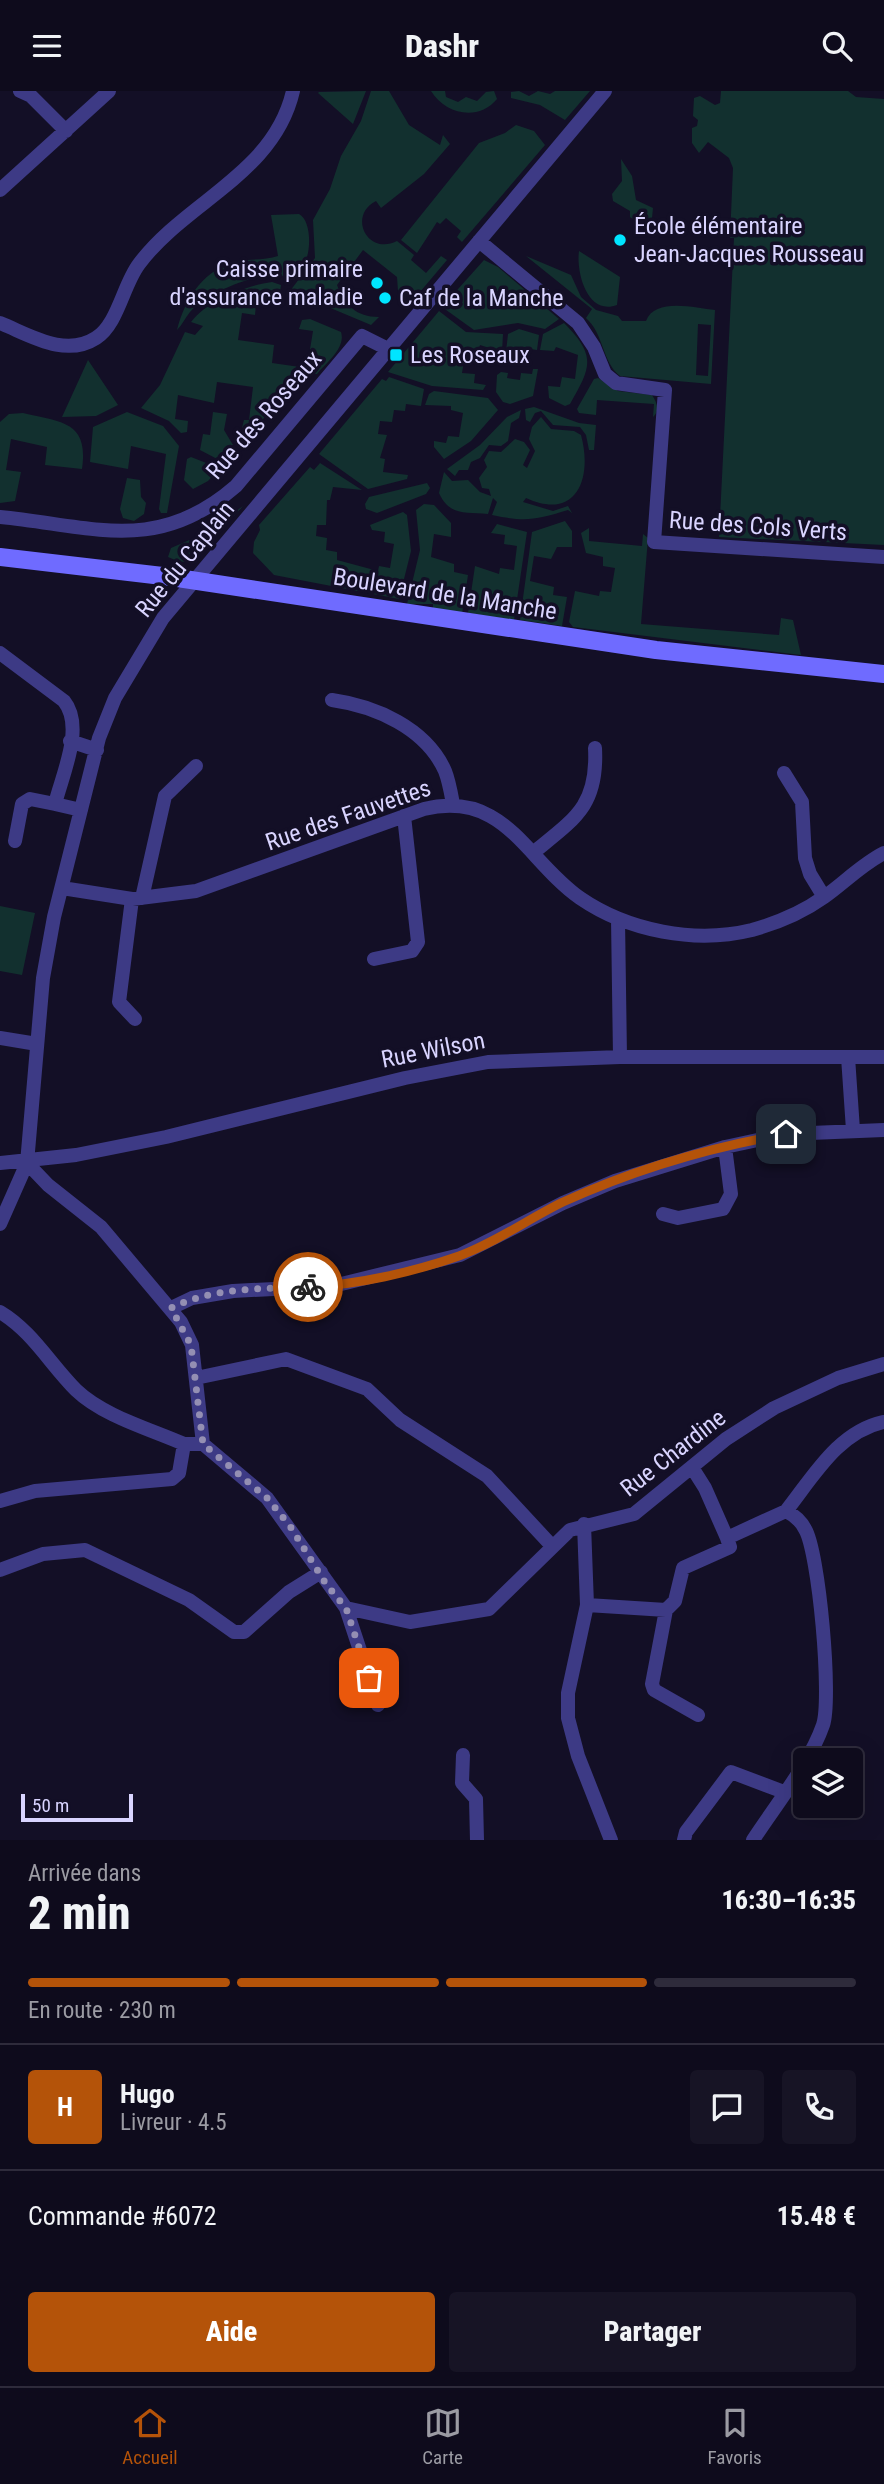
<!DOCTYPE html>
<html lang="fr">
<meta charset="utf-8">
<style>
:root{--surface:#0e0b1c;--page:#171425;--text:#f1f3f6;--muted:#9b9ba3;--line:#2e2b3b;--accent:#b45309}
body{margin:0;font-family:"Roboto Condensed",sans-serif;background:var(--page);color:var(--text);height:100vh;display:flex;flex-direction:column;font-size:26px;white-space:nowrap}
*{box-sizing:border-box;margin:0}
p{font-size:23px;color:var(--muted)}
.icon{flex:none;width:38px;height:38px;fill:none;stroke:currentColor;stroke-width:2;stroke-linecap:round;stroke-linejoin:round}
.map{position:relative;height:1749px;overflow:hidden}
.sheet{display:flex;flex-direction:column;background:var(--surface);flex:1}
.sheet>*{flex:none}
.controls{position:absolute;left:793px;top:1657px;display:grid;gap:14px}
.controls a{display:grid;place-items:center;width:70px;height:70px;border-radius:7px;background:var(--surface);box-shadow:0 7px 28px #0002,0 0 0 2px var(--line);font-size:35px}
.scale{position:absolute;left:21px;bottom:18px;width:112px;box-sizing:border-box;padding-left:7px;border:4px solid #d9d4ff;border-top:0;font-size:19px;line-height:24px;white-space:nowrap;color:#d9d4ff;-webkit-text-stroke:5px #130f26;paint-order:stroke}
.pin{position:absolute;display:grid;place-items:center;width:60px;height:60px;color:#fff;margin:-30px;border-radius:14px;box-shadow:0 4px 10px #0006}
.courier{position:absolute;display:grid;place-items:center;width:70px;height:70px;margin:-35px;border:5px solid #b45309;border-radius:50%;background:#fff;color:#222;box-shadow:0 2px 9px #0007}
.overview em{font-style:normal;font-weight:800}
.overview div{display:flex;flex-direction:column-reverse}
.overview{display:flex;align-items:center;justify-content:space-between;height:119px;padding:0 28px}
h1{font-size:46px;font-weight:800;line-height:52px}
.bar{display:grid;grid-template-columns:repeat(4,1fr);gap:10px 7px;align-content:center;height:84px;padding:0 28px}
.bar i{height:9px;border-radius:5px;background:var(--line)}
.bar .active{background:var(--accent)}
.bar p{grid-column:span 4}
.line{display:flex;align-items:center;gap:18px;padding:0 28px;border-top:2px solid var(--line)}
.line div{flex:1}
.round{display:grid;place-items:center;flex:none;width:74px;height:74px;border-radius:7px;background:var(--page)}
.action{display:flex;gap:14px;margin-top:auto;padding:14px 28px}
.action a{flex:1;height:80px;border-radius:7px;background:var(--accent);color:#fff;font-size:28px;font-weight:800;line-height:80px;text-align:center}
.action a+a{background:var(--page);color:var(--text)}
header{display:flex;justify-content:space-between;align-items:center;height:91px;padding:0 28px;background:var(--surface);font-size:32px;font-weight:800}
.tabs{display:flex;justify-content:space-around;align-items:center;height:98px;border-top:2px solid var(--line);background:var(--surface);font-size:19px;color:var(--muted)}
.tabs a{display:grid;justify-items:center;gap:4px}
.tabs .active{color:var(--accent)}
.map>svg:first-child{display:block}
</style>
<header><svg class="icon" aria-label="menu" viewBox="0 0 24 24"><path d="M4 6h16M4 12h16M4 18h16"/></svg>Dashr<svg class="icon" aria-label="search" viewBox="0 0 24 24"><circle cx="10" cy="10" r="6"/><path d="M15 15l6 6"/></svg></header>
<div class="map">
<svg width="884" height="1749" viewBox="0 0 884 1749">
<rect width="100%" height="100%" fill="#130f26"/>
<path fill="#12302f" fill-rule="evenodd" d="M366,0l-13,33 -35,-31 1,-1z
M371,0h18l20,34 31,20 3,-10 7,9 -26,30 -43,34 -5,-7c-29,15 -8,55 21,40l17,14 -3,5 15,13 15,-17 6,4 -27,32 -15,4 -7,-5 -1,-14 -34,-27 -26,35c8,20 19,32 42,32l-8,8 -81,-34 25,-33 -2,-38 17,-31 11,-33 20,-35z
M431,0h14l1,6 12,5 8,-5 11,4 9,-9 8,-1 3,8c-19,23 -52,15 -66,-8z
M519,0l10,5 9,-5 12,3 5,-3h35l-25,29 -25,-15 -29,-7v-6z
M721,0h127l8,6 28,2v446l-165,-8 15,-299h-4l3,-70 -4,-10 -21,-16 -9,11 -7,-10v-15l5,-2 1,-6 -5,-4 1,-18 6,-2 15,9 5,-2z
M516,34l18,6 11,14 -83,97 -5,-5 4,-6 -15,-13 -6,6 -3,-2 -20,31 -16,-13 78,-97 26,-10z
M621,68l11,17 4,24 17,8 -2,20 -17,2 1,-9 -5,-4v-6l-17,-10 -1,-7 10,-13z
M299,123c14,7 13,47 0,57 -11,8 -25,3 -37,6 -23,3 -56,18 -72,35 -5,6 -8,13 -13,18 8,-32 28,-63 63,-69 12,-2 27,-1 38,-5l-7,-41z
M579,160l41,26 -3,28c-30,11 -41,-33 -38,-54z
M526,165l45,19 10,22 15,13 22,6 4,5h24c9,-24 49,-13 69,-11l-4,74 -91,-8c-18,-14 -16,-42 -34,-58l6,-9zM698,233l13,1 -3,51 -12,-1z
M484,169l14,7 61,52 -14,10 -27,-6 -44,7 -32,-23z
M272,191l9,3 -1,7 -12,-2 -11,5 -2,20 -13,-2 -4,27 36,5 -2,18 35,5 6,-37 -14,-2 3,-9 8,-1 31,13c5,16 -14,30 -24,42h-15l-51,59 -9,-5 2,-8h5l4,-33 -36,-5 -3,21 -36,-8 -3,24 13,2 -1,11 -6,1 -12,-12 -28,-13 19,-23 25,-53 10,3 8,-9 -12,-4c17,-22 54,-36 81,-40z
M439,220l27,21 37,2 -1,18 -22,-7 -1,4 -13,-1 -4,25 13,1 -1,9 12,2 -3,5 -51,-4 -44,-14z
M564,232c33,33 27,44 6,81l-5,2 -16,-8 -1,-12 12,1 2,-10 13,2 3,-24 -22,-8 -2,4 -14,-1 3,-16z
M519,238l20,6 -2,15 -12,-2 -1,7 -18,-3 2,-18z
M88,269l30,45 -22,11 -34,1z
M533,278h5l-5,27 -23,8 -7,-2 -7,-10 1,-17 4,-3 7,1 -1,5 13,2 1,-7 11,1z
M389,286l35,12 -3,17 -15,-2 -1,7 -11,-1 -2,12 -12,-1 -2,13 9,1 -7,23 5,1 -2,13 25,3 -1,4 -39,10 -49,-35 63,-75 4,2z
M598,287l20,13 34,4c5,7 8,16 1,22l1,-13 -57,-4 -1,15 -17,-2 -2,-4 17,-30z
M434,300l54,7 10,12 -27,31 -27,18 -10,-12v-6l12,2 2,-7 11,1 4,-24 -12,-3v-4l-26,-1 4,-11z
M534,316l45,16 17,2 -2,25h-5l-3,-15 -6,-8 -27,-2 -12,-14 -6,2 -5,9 -4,-2 -1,-11z
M521,319l-2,8 -8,5 -3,18 -7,5 -12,-1 -9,13 -9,4 -3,8h-9l-4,6 -8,-7 33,-24 27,-28z
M127,321l36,14 16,20 -12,67h-6l-2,-4 7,-55 -35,-8 -3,23 -38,-7 3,-35z
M213,321l14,2 -3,16 9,15 -12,16 -21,-11 3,-16 7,1z
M23,322c38,9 66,8 59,56l-37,-4 2,-18 -36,-8 -5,31 15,2 -6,29 -15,2v-81l9,-8z
M541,326l10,12 23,2 7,4c12,44 -5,86 -55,63l-3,4 30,9 15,-5 4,7 -4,-3c-32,10 -43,12 -76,5l5,-13 -4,-4 -5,16c-22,-2 -39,2 -49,-21l5,-21 8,9 16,-1 12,12 11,4 -2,-7 -7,-1 -3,-10 8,-11 -3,-7 5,-9 12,1 14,-13 9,3 6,8 -7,15 4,3 8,-17 -6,-12 3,-12z
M191,366l23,9 3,5 -9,10 -15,8 -9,-9 3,-21z
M320,372l42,27 -29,-3 -3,13h-3l-1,25h-9l-1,11 11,2 -1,12 11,2v8l41,11 1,-5 11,2 4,-24 -10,-2 1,-10 -13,-2 -2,-5 33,-13 4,3 4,36 -12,48 -125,-24 -21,-22 1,-11 6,-12 -1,-5 51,-58 4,3z
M127,387l13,2 1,17 5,6 -2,11 -10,7 -11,-3 -3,-9z
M427,392l3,5 -4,6 -49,19 -11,-4 -1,-5 4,-7z
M424,413l10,1 17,18v14l-17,-3 -3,23 23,7v8l14,3 -6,39 -29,-6v-4h-26l13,-54 -4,-40z
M243,415l-49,55 -14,1 -12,-5 3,-9 37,-16z
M565,430l7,10v16h-15l-6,12 -17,-3 -4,25 24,6 -1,8 14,2 -5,29 -42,-6 12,-88z
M497,433l30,8 -13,88 -46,-7 7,-47 24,8 1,-6 14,2 3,-24 -13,-2 1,-9 -14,-2z
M589,437v13l53,5 1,-12 5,4 -7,86 138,11 2,-17 12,2 8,35 -228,-28 -4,-5 6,-31 24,5 1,-5 11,1 4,-24 -12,-2v-9l-17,-4 -5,-20z
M0,815l35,7 -13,62 -22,-4z"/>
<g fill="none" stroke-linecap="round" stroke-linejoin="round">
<path stroke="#3d3a85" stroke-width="14" d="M20,0l11,5 35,35
M0,99l109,-99
M479,150l99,82 16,24 11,27 11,9 49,7 -11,152 230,15
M0,232c30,12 65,35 96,15 22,-14 27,-53 43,-74 47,-63 135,-90 154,-173
M0,426c93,9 157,38 236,-31l126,-150 26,13
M0,562l64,48c21,26 -2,74 -9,103l26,6
M332,609c43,6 94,28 113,71 4,10 6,22 8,33
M70,650l27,9
M784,682l18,29 3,56 5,16 14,23
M15,750l7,-37 8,-5 25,5
M534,761c42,-34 64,-47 61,-104
M62,797l70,11 64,-8 228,-82c81,-19 101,50 156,89 48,33 115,46 172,32 25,-7 51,-18 72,-33 20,-14 38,-33 60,-44
M142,807l23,-102 31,-30
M132,808l-13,103 16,17
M618,828l2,138
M374,868l38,-8 6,-9 -14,-126
M0,947l37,6
M848,966l5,73
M0,1072l76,-8 90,-18 239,-59 83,-16 132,-5h264
M27,1072l21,22 53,42 80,95 11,23 11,99 64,54 79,110 32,97
M663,1123l15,4 45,-9 8,-15 -6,-47
M0,1133l27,-61 16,-185 11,-61 45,-179 16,-40 48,-80 442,-527
M171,1217l21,-10 41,-7 100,-5 127,-31 103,-52 52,-22 110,-34 61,-13 98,-4
M0,1221c32,19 50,52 76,78 27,26 74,39 108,54
M196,1287l90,-19 81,30 33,31 87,56 65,70
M693,1378l12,19 22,50
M0,1410l35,-10 137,-12 7,-6 5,-29h19
M786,1420c27,-34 52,-79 97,-89
M584,1433l3,81 -19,88v25l10,38 33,84
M0,1479l43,-16 42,-4 104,50 45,32h10l45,-40 32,-20
M587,1514l79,5 9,-9 8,-33 47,-21 -3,-9 59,-27c8,4 15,10 19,18 14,23 27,170 18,196 -13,38 -48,81 -70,115
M346,1517l64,14 79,-13 81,-79 64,-16 92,-75 48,-31 64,-30 46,-14
M666,1519l-14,74 2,6 44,25
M463,1664l-1,28 14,16 1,41
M684,1749l2,-8 45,-60 53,20"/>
<path stroke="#6f6bff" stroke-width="18" d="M0,466l171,20 485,73 228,24"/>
</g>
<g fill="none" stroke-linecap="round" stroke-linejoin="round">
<path stroke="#948fb3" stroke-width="7" stroke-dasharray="0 12.6" d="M308,1196c-46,2 -95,0 -137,21l20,37 12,99 64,54 23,28 36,58 20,24 23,70"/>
<path stroke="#b45309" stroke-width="9" d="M308,1196c49,-2 105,-15 151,-31 36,-13 69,-37 104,-54 70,-32 148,-55 223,-68"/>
</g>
<g fill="#00e5ff" stroke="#130f26" stroke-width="2.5">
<circle cx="620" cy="149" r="7"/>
<circle cx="377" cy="192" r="7"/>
<circle cx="385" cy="207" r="7"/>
<rect x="389" y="257" width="14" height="14" rx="3.5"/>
</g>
<g text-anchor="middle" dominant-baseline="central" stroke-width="7" stroke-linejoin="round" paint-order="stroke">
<g font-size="24" fill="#d9d4ff" stroke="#130f26" text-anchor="start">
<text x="634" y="135">École élémentaire<tspan x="634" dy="28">Jean-Jacques Rousseau</tspan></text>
<text x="363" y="178" text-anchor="end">Caisse primaire<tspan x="363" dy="28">d'assurance maladie</tspan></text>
<text x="399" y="207">Caf de la Manche</text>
<text x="410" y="264">Les Roseaux</text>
</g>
<g font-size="24" fill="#d9d4ff" stroke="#130f26">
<text transform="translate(264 324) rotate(-49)">Rue des Roseaux</text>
<text transform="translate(758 435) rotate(4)">Rue des Cols Verts</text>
<text transform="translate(185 468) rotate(-51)">Rue du Caplain</text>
<text transform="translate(445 503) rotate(9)">Boulevard de la Manche</text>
<text transform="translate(348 724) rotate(-19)">Rue des Fauvettes</text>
<text transform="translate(433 959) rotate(-11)">Rue Wilson</text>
<text transform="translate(673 1362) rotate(-38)">Rue Chardine</text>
</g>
</g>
</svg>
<div class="controls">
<a><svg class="icon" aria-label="layers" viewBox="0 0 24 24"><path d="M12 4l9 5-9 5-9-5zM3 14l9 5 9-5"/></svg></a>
</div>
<div class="scale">50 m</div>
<div class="pin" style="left:369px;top:1587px;background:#ea580c"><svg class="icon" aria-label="bag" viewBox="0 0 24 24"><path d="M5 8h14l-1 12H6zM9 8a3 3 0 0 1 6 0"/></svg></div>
<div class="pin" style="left:786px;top:1043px;background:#1f2937"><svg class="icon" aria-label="home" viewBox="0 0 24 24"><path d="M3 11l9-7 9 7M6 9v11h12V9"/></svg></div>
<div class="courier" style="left:308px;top:1196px"><svg class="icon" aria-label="bike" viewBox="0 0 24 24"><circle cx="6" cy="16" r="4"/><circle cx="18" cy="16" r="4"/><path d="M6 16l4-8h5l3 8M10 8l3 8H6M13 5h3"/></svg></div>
</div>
<section class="sheet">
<div class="overview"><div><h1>2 min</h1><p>Arrivée dans</p></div><em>16:30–16:35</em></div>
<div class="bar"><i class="active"></i><i class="active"></i><i class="active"></i><i></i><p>En route · 230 m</p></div>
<div class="line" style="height:126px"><b class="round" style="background:var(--accent);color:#fff">H</b><div><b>Hugo</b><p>Livreur · 4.5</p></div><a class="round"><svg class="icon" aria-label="chat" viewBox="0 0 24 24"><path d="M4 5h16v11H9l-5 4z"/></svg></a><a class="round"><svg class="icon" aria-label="phone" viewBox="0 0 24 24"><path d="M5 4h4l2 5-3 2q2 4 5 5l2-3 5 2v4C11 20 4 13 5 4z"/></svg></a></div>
<div class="line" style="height:91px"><div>Commande #6072</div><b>15.48 €</b></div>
<div class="action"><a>Aide</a><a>Partager</a></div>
</section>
<nav class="tabs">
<a class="active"><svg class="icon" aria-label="home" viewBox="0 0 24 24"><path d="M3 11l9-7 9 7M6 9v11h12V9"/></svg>Accueil</a>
<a><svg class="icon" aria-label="map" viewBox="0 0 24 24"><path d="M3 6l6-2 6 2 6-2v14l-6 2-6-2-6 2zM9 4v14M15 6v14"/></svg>Carte</a>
<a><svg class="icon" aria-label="saved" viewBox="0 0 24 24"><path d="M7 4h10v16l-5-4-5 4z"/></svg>Favoris</a>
</nav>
